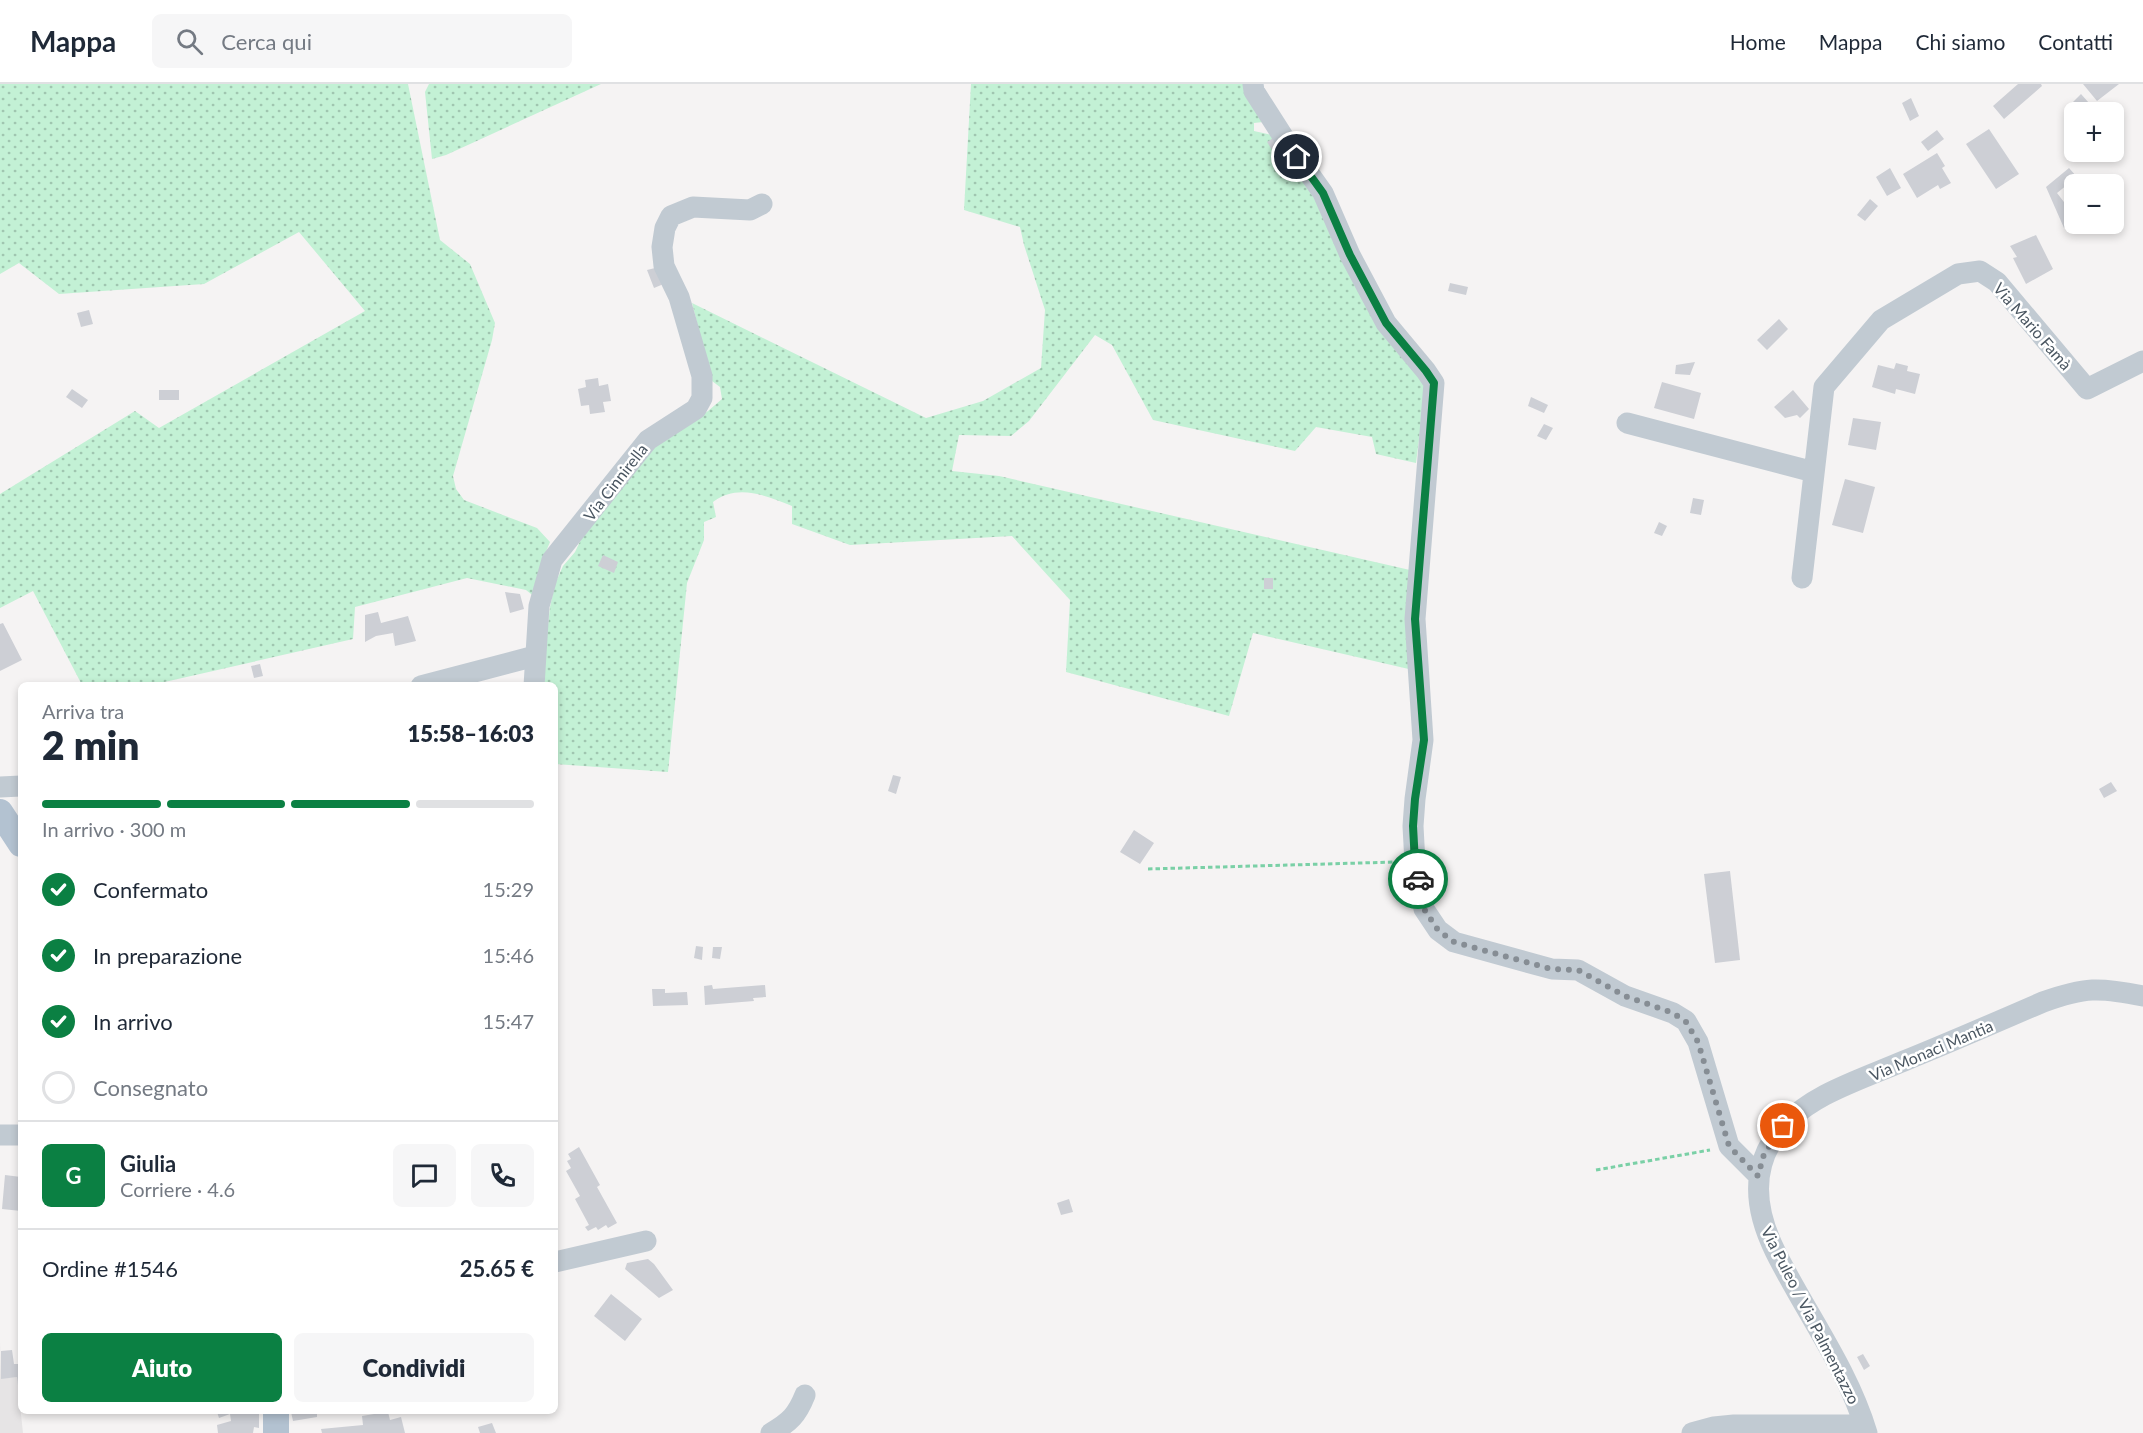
<!DOCTYPE html>
<html lang="it">
<meta charset="utf-8">
<style>
:root{--surface:#fff;--page:#f6f6f7;--text:#1f2937;--muted:#747a83;--line:#e0e1e3;--accent:#0b8043}
body{margin:0;font-family:Lato,sans-serif;background:var(--page);color:var(--text);height:100vh;display:flex;flex-direction:column;font-size:22px;white-space:nowrap}
*{box-sizing:border-box;margin:0}
p{font-size:20px;color:var(--muted)}
.icon{flex:none;width:33px;height:33px;fill:none;stroke:currentColor;stroke-width:2;stroke-linecap:round;stroke-linejoin:round}
.map{position:relative;flex:1;overflow:hidden}
.panel{position:absolute;left:18px;top:598px;width:540px;height:732px;display:flex;flex-direction:column;background:var(--surface);border-radius:9px;box-shadow:0 3px 9px #0003}
.panel>*{flex:none}
.fabs{position:absolute;left:2064px;top:18px;display:grid;gap:12px}
.fabs a{display:grid;place-items:center;width:60px;height:60px;border-radius:9px;background:var(--surface);box-shadow:0 3px 9px #0003;font-size:30px}
.pin{position:absolute;display:grid;place-items:center;width:51px;height:51px;color:#fff;margin:-26px;border:3px solid #fff;border-radius:50%;box-shadow:0 2px 6px #0007}
.courier{position:absolute;display:grid;place-items:center;width:60px;height:60px;margin:-30px;border:4px solid #0b8043;border-radius:50%;background:#fff;color:#222;box-shadow:0 2px 8px #0007}
.summary em{font-style:normal;font-weight:800}
.summary div{display:flex;flex-direction:column-reverse}
.summary{display:flex;align-items:center;justify-content:space-between;height:102px;padding:0 24px}
h1{font-size:39px;font-weight:800;line-height:45px}
.bar{display:grid;grid-template-columns:repeat(4,1fr);gap:9px 6px;align-content:center;height:72px;padding:0 24px}
.bar i{height:8px;border-radius:4px;background:var(--line)}
.bar .current{background:var(--accent)}
.bar p{grid-column:span 4}
.line{display:flex;align-items:center;gap:15px;padding:0 24px;border-top:2px solid var(--line)}
.line div{flex:1}
.round{display:grid;place-items:center;flex:none;width:63px;height:63px;border-radius:9px;background:var(--page)}
ol{padding:0 24px;list-style:none}
li{display:flex;align-items:center;gap:18px;height:66px}
li p{margin-inline-start:auto}
li .icon{padding:6px;border-radius:50%;background:var(--accent);color:#fff;stroke-width:4}
li:last-child{color:var(--muted)}
li i{width:33px;height:33px;border:3px solid var(--line);border-radius:50%}
.action{display:flex;gap:12px;margin-top:auto;padding:12px 24px}
.action a{flex:1;height:69px;border-radius:9px;background:var(--accent);color:#fff;font-size:24px;font-weight:800;line-height:69px;text-align:center}
.action a+a{background:var(--page);color:var(--text)}
header{display:flex;align-items:center;gap:36px;box-sizing:border-box;height:84px;padding:0 30px;background:var(--surface);border-bottom:2px solid var(--line)}
header strong{font-size:28px}
nav{display:flex;gap:33px;margin-inline-start:auto;font-size:21px}
.search{width:420px;height:54px;background:var(--page);display:flex;align-items:center;gap:15px;box-sizing:border-box;padding:0 21px;border-radius:9px;color:var(--muted);font-size:22px}
.map>svg:first-child{display:block}
</style>
<header>
<strong>Mappa</strong>
<div class="search"><svg class="icon" aria-label="search" viewBox="0 0 24 24"><circle cx="10" cy="10" r="6"/><path d="M15 15l6 6"/></svg>Cerca qui</div>
<nav><a>Home</a><a>Mappa</a><a>Chi siamo</a><a>Contatti</a></nav>
</header>
<div class="map">
<svg width="2143" height="1349" viewBox="0 0 2143 1349">
<defs>
<pattern id="green-dots" width="8" height="8" patternUnits="userSpaceOnUse" patternTransform="scale(1.5)"><rect width="8" height="8" fill="#c3f1d5"/><path d="M2 2h.1M6 6h.1" fill="none" stroke="#a0c6b0" stroke-width="1.8" stroke-linecap="round"/></pattern>
</defs>
<rect width="100%" height="100%" fill="#f5f3f3"/>
<path fill="#e6e4e5" d="M0,1258l1,36 16,-1 6,56h-23z"/>
<path fill="url(#green-dots)" d="M0,0h408l32,156 30,24 25,59 -3,17 -39,136 3,13 8,11 73,28 13,14 -5,12 -9,44 -10,-8 -59,-12 -112,29 -2,32 -206,47 -65,-1 -49,-94 -33,17v-114l135,-83 24,17 206,-117 -66,-79 -95,52 -145,10 -40,-31 -19,11z
M429,0h172l-155,71 -14,4 -7,-67z
M971,0h277l15,38 -9,1v8l22,5 146,238 3,19 -9,70 -40,-9 -4,-17 -56,-10 -21,24 -142,-31 -41,-75 -17,-10 -66,86 -18,15 -52,-1 -7,36 47,5 411,94 3,100 -160,-37 -24,83 -163,-44 4,-72 -58,-64 -162,9 -58,-21v-18c-26,-10 -54,-23 -79,-4l3,15 -12,5v18l-17,43 -19,189 -113,-8v-78h-11l1,-33 5,-46 5,-23 8,-18 12,-14 9,-19 69,-86 55,-36 14,-12 -2,-12 -8,-6 -20,-78 234,115 57,-17 58,-33 4,-58 -21,-65 -4,-18 -56,-17z"/>
<path fill="#cdcfd5" d="M2018,0h23l1,2 -38,33 -11,-13z
M2083,0h36l-22,17z
M2081,10l8,9 -8,7 -8,-8z
M1911,14l8,18 -9,5 -8,-18z
M1989,45l30,45 -23,15 -30,-45z
M1937,46l7,9 -16,12 -7,-9z
M1276,52l9,14 -9,6 -9,-14z
M1937,69l8,13 -3,2 9,15 -11,6 -2,-4 -21,13 -14,-24z
M1890,84l11,20 -14,8 -11,-19z
M2069,84l8,9 -20,16 17,22v5l-10,8 -18,-41z
M1870,115l8,7 -13,15 -8,-6z
M2036,151l17,34 -27,15 -13,-26 4,-1 -7,-11z
M655,184l11,15 -12,5 -7,-18z
M1450,199l18,4 -2,8 -18,-4z
M89,226l4,14 -12,3 -4,-14z
M1779,235l9,10 -21,21 -10,-10z
M1695,278l-5,13 -15,-1 1,-9z
M1896,279l12,3 -1,5 13,3 -5,20 -19,-5 -1,5 -23,-7 6,-22 16,4z
M598,294l1,8 9,-2 3,17 -8,1 2,10 -15,2 -1,-9 -8,1 -3,-17 8,-2 -1,-7z
M1662,298l39,11 -7,26 -40,-11z
M72,305l16,11 -6,8 -16,-11z
M159,306h20v10h-20z
M1793,306l16,19 -9,9 -3,-3 -12,3 -11,-11z
M1531,313l17,8 -4,8 -16,-7z
M1853,334l28,4 -5,28 -28,-5z
M1544,340l9,4 -7,12 -9,-4z
M1845,395l30,8 -12,46 -31,-8z
M1693,414l11,2 -3,15 -11,-2z
M1659,438l8,4 -5,10 -8,-3z
M603,471l15,7 -4,11 -16,-7z
M1264,494h9v11h-9z
M505,508l15,2 4,15 -14,4z
M378,528l3,11 27,-7 8,25 -21,5 -2,-13 -17,3 -11,6v-27z
M3,539l19,37 -22,11v-47z
M260,580l3,12 -9,2 -3,-12z
M893,691l8,2 -5,17 -8,-3z
M2111,698l6,9 -13,7 -5,-9z
M1134,746l20,13 -14,21 -20,-12z
M1730,787l10,89 -25,3 -11,-89z
M696,862l7,1 -1,13 -8,-2z
M713,863h9l-2,12 -8,-1z
M712,901l1,4 52,-4 1,12 -13,1 1,3 -49,4 -1,-19z
M652,905h13v4l22,-1 1,13 -35,1z
M579,1063l21,38 -3,2 20,36 -9,5 -2,-3 -8,5 -2,-3 -8,4 -3,-4 4,-2 -14,-26 5,-3 -14,-25 5,-3 -4,-7 4,-2 -3,-5z
M5,1091l16,2v34l-19,-2z
M1069,1115l4,13 -12,3 -4,-12z
M648,1175l6,5 19,26 -14,8 -34,-29 2,-6z
M611,1210l31,25 -17,22 -31,-25z
M12,1266l2,14h7v30l-2,1 -2,-18 -16,2v-28z
M1863,1270l7,12 -6,4 -7,-13z
M217,1328h42v16l-5,-1 -1,6h-35l-1,-8 14,-4 -1,-7 -11,4z
M291,1328h30v1l-4,1v3l-24,4z
M373,1328h15l2,8 11,-3 4,16h-83l-1,-4 42,-4 -1,-9 12,-2z
M492,1339l4,10h-16l-2,-6z"/>
<g fill="none" stroke-linecap="round" stroke-linejoin="round">
<path stroke="#7ad0a6" stroke-width="3" stroke-dasharray="4.5 3" stroke-linecap="butt" d="M1148,785l248,-7
M1596,1086l114,-20"/>
<path stroke="#c1cad2" stroke-width="21" d="M1253,0l1,7 30,47 39,55 27,62 36,68 40,48 8,12 -19,236 8,121 -8,59 -2,27 2,37 9,46 14,21 16,12 98,27 26,1 47,26 48,17 13,8 12,21 31,104 30,30
M1627,339l187,49
M1802,494l22,-191 57,-67 77,-46 22,-3 17,11 90,107 56,-28
M421,602l114,-30
M534,602l5,-80 13,-46 96,-120 48,-31 6,-11v-22l-23,-79 -15,-31 -2,-19 3,-19 6,-12 22,-9 57,3 12,-6
M0,703l21,-1
M0,1051h21
M555,1178l91,-21
M771,1349c19,-11 26,-18 34,-38
M1692,1349l22,-6 20,-2h130
M1867,1349c-20,-66 -62,-121 -92,-182 -33,-67 -16,-121 50,-156 25,-13 53,-23 79,-34 47,-19 93,-39 139,-59 42,-15 56,-15 100,-6"/>
<path stroke="#b3c2d1" stroke-width="26" d="M0,728l21,32
M276,1349v-21"/>
</g>
<g fill="none" stroke-linecap="round" stroke-linejoin="round">
<path stroke="#868d94" stroke-width="6" stroke-dasharray="0 10.8" d="M1418,795l6,30 14,21 16,12 97,27 27,1 47,26 48,17 13,9 12,20 31,104 29,30 6,-22 19,-28"/>
<path stroke="#0b8043" stroke-width="8" d="M1297,73l26,36 27,62 36,68 40,48 8,12 -19,236 9,121 -9,59 -2,27 2,37 3,16"/>
</g>
<g text-anchor="middle" dominant-baseline="central" stroke-width="5" stroke-linejoin="round" paint-order="stroke">
<g font-size="16" fill="#4a5661" stroke="#fff">
<text transform="translate(2033 242) rotate(49)">Via Mario Famà</text>
<text transform="translate(615 398) rotate(-52)">Via Cinnirella</text>
<text transform="translate(1931 966) rotate(-23)">Via Monaci Mantia</text>
<text transform="translate(1811 1231) rotate(63)">Via Puleo / Via Palmentazzo</text>
</g>
</g>
</svg>
<div class="fabs">
<a>+</a>
<a>−</a>
</div>
<div class="pin" style="left:1783px;top:1042px;background:#ea580c"><svg class="icon" aria-label="bag" viewBox="0 0 24 24"><path d="M5 8h14l-1 12H6zM9 8a3 3 0 0 1 6 0"/></svg></div>
<div class="pin" style="left:1297px;top:73px;background:#1f2937"><svg class="icon" aria-label="home" viewBox="0 0 24 24"><path d="M3 11l9-7 9 7M6 9v11h12V9"/></svg></div>
<div class="courier" style="left:1418px;top:795px"><svg class="icon" aria-label="car" viewBox="0 0 24 24"><path d="M5 17H2v-5l4-1 3-4h7l3 4 3 1v5h-3M9 17h6M6 11h13"/><circle cx="7" cy="17" r="2"/><circle cx="17" cy="17" r="2"/></svg></div>
<section class="panel">
<div class="summary"><div><h1>2 min</h1><p>Arriva tra</p></div><em>15:58–16:03</em></div>
<div class="bar"><i class="current"></i><i class="current"></i><i class="current"></i><i></i><p>In arrivo · 300 m</p></div>
<ol>
<li><svg class="icon" aria-label="check" viewBox="0 0 24 24"><path d="M5 12l5 5 9-10"/></svg>Confermato<p>15:29</p></li>
<li><svg class="icon" aria-label="check" viewBox="0 0 24 24"><path d="M5 12l5 5 9-10"/></svg>In preparazione<p>15:46</p></li>
<li><svg class="icon" aria-label="check" viewBox="0 0 24 24"><path d="M5 12l5 5 9-10"/></svg>In arrivo<p>15:47</p></li>
<li><i></i>Consegnato</li>
</ol>
<div class="line" style="height:108px"><b class="round" style="background:var(--accent);color:#fff">G</b><div><b>Giulia</b><p>Corriere · 4.6</p></div><a class="round"><svg class="icon" aria-label="chat" viewBox="0 0 24 24"><path d="M4 5h16v11H9l-5 4z"/></svg></a><a class="round"><svg class="icon" aria-label="phone" viewBox="0 0 24 24"><path d="M5 4h4l2 5-3 2q2 4 5 5l2-3 5 2v4C11 20 4 13 5 4z"/></svg></a></div>
<div class="line" style="height:78px"><div>Ordine #1546</div><b>25.65 €</b></div>
<div class="action"><a>Aiuto</a><a>Condividi</a></div>
</section>
</div>
